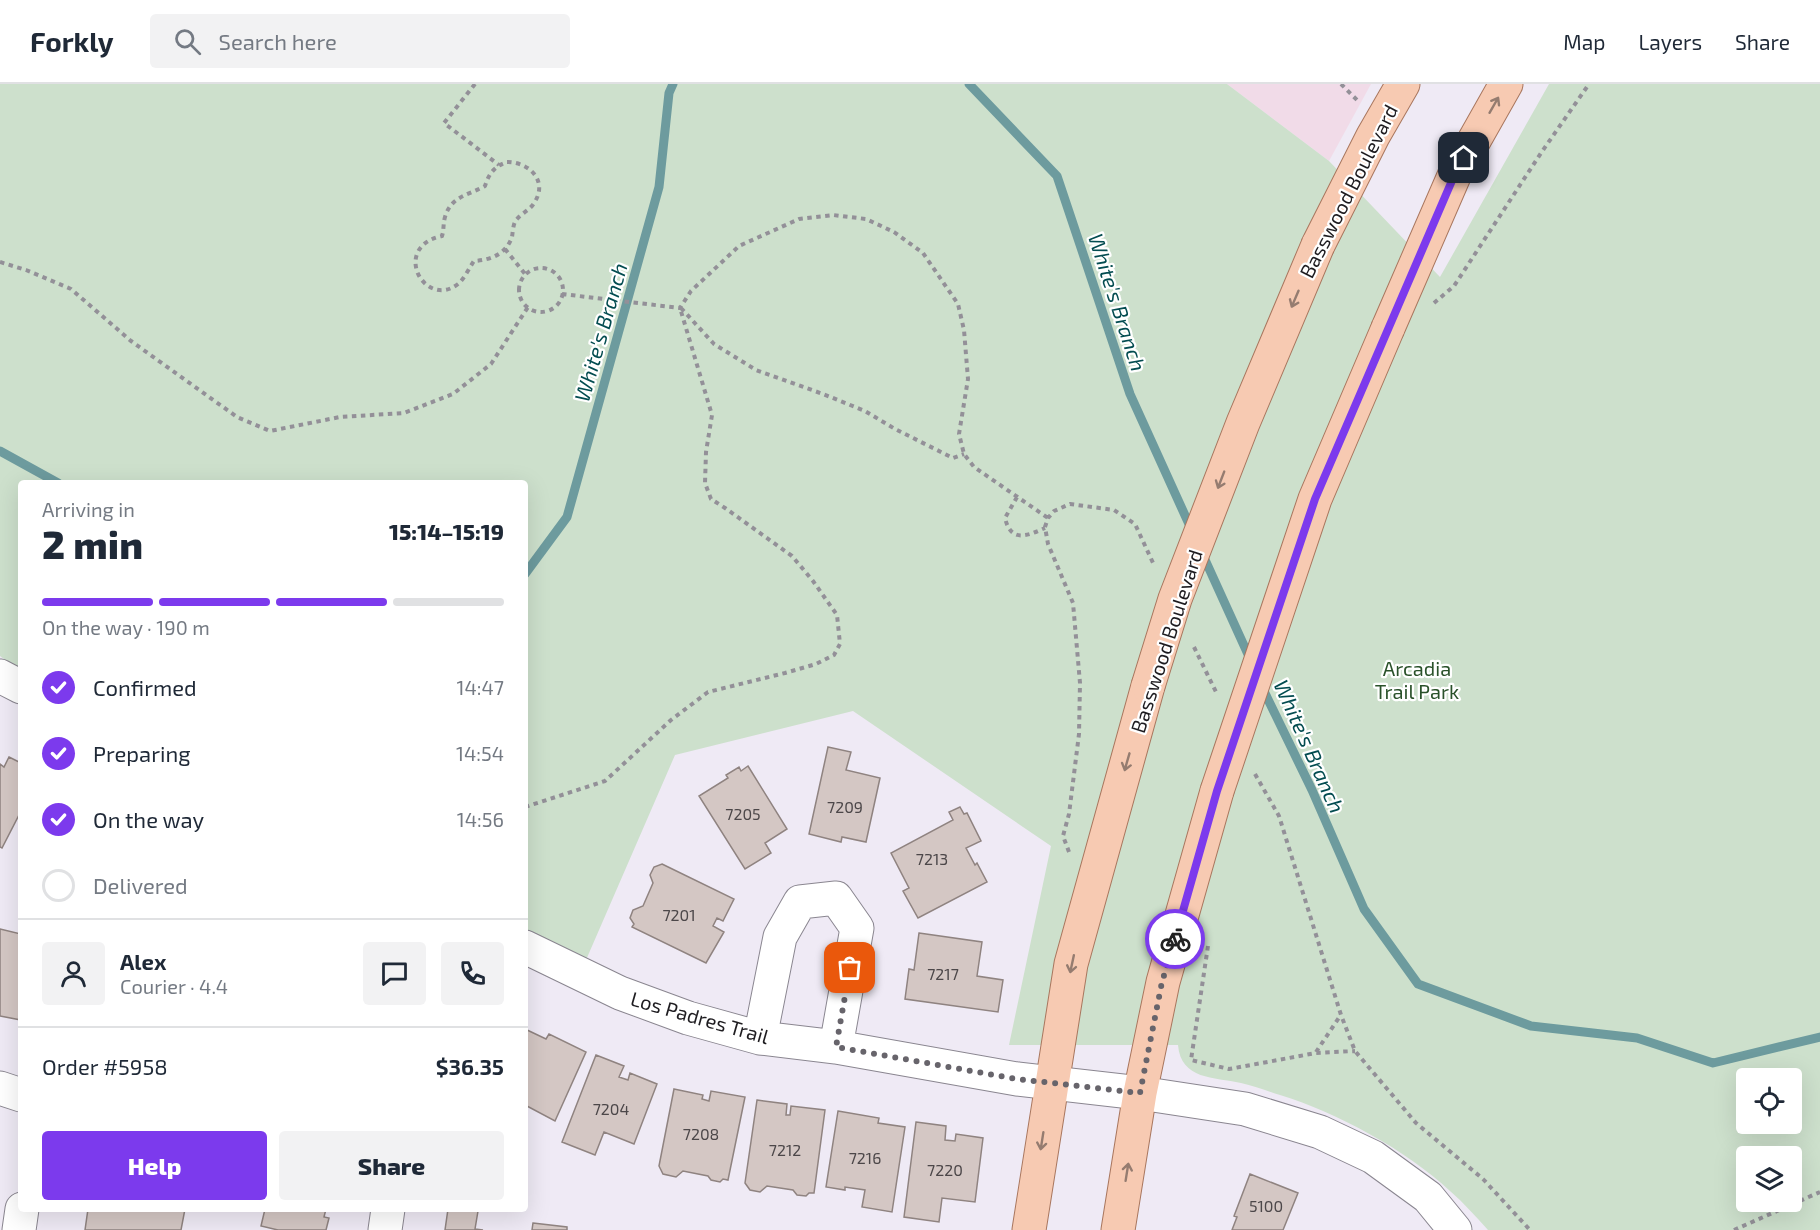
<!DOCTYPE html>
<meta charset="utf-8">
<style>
:root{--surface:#fff;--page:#f2f2f3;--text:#1f2937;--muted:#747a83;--line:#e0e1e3;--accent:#7c3aed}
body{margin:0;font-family:"Exo 2",sans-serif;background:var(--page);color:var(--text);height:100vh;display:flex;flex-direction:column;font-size:22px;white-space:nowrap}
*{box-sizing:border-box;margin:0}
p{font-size:20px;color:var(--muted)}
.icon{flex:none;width:33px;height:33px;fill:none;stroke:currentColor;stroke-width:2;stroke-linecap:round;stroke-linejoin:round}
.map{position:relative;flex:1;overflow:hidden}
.side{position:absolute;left:18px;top:396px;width:510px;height:732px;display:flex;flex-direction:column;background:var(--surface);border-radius:6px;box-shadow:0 6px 24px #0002}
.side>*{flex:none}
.fabs{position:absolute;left:1736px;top:984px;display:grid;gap:12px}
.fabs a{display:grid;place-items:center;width:66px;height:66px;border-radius:6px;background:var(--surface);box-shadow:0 6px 24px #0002;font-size:30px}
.pin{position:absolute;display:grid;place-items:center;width:51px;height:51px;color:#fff;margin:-26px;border-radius:12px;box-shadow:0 3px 9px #0006}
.courier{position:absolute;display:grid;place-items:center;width:60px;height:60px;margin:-30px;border:4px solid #7c3aed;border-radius:50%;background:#fff;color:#222;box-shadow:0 2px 8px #0007}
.overview em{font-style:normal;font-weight:800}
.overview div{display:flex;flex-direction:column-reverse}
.overview{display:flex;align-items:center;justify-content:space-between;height:102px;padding:0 24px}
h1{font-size:39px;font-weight:800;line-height:45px}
.bar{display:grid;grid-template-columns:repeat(4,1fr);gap:9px 6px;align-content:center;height:72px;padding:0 24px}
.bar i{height:8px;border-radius:4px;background:var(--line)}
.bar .current{background:var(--accent)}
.bar p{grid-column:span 4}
.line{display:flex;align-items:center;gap:15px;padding:0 24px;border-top:2px solid var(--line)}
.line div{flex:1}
.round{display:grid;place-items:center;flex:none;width:63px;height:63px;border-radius:6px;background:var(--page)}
ol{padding:0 24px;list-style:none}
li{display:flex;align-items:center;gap:18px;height:66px}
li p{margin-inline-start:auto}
li .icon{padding:6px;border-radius:50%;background:var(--accent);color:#fff;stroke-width:4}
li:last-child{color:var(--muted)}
li i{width:33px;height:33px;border:3px solid var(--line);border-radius:50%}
.cta{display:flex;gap:12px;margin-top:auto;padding:12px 24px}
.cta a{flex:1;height:69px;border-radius:6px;background:var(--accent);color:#fff;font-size:24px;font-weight:800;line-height:69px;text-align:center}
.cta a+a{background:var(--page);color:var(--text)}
header{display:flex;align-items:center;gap:36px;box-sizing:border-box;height:84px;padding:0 30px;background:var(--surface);border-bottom:2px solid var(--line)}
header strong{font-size:28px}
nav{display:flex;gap:33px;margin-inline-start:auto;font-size:21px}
.search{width:420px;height:54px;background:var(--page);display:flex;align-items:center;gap:15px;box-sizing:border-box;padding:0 21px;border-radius:6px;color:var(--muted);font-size:22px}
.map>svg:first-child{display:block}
</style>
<header>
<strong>Forkly</strong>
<div class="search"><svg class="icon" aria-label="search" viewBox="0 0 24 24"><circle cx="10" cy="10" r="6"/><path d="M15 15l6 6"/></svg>Search here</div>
<nav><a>Map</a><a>Layers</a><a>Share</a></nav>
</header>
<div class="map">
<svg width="1820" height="1146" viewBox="0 0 1820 1146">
<rect width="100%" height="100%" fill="#efeaf5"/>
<path fill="#f1dbe8" d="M1227,0h144l-42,77z"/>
<path fill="#cde0cc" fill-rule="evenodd" d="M0,0h1227l102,77 111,116 109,-193h271v1146h-332c-12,-13 -24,-27 -38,-39 -44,-41 -112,-78 -170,-96 -13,-4 -26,-9 -39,-12 -27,-6 -60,-3 -63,-38h-169l42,-199 -198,-135 -178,44 -89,205 -61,-31v-446h-504v189l-21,-16zM1746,994h45v46h-45zM1746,1072h45v46h-45z"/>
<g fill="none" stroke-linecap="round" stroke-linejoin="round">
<path stroke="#6d9b9e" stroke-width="9" d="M969,0l88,92 73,218 63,139
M0,367l58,32
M1202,469l49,108
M525,490l42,-57 92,-330 10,-94 4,-9
M1261,601l51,105 52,119 54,75 113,42 106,12 76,25 107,-26"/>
</g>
<path fill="#d4c7c4" stroke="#8f8380" stroke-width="1.5" d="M828,663l23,5 -5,18 34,8 -14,64 -24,-5 -1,5 -32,-8z
M9,673l12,6v48l-19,37 -2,-1v-83l4,3z
M748,682l39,63 -22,14 6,10 -26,16 -46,-73 29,-18 -2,-3 13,-8 2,4z
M960,723l4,7 3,-1 14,28 -15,7 9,17 2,-2 10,19 -69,36 -15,-27 6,-3 -18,-35 62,-33 -4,-8z
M662,780l72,35 -11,22 -6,-3 -4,8 11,6 -18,31 -74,-36 2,-3 -4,-6 3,-8 10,-4 10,-23 -3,-8 4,-8z
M0,845l21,5v86l-21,-4z
M919,849l63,9 -5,34 26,4 -5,32 -93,-13 4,-30 5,1z
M525,945l21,10 3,-5 37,18 -31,69 -30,-16z
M596,971l28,11 -5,11 9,3 2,-7 27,11 -23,60 -30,-12 -9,23 -33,-13z
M674,1005l29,6 -1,4 7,2 2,-10 34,6 -17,83 -5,-1 -3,3 -9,-2 -3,-4 -25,-5 -7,6 -13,-3 -4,-8z
M757,1016l30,4 -1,11h4l1,-9 34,4 -11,83h-5l-3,3 -9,-1 -4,-5 -26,-4 -7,6 -10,-2 -5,-7z
M838,1027l41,7 -1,5 27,4 -13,85 -30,-5 3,-17 -20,-3v3l-19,-3z
M916,1038l30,4 -1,14 10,1 1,-7 27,4 -8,64 -33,-4 -3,24 -35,-5z
M1250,1090l48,19 -15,37h-51l5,-13 -3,-1z
M88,1125h97l-4,21h-96z
M265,1125h61l-2,8 5,1 -3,12h-48l-17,-4z
M448,1125l30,2 -3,18 8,1h-38z
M533,1139l34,4v3h-35z"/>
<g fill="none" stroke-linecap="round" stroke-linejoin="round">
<defs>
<path id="minor" d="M0,592l21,11
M525,863l95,46 68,25 72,20 76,9 181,32 123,14 105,16 75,23 53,25 55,40 27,33
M760,954l20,-101 20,-35 36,-4 21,30 -21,119
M0,1004l21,7
M19,1146l3,-21
M385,1146l3,-21"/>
<path id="major" d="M1318,161l55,-109 30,-52
M1388,244l66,-152 52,-92
M1029,1146l42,-266 77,-278
M1118,1146l22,-137 23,-111 54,-191"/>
</defs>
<use href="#minor" stroke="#8a8690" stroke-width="35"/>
<use href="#major" stroke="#a8765e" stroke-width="35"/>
<path stroke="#939098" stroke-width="4" stroke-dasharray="4.5 4.5" stroke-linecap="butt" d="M475,0l-31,39 55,42
M1341,0l17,17
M507,78c22,0 42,19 27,41 -4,7 -12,10 -17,16 -4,4 -4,12 -5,18 -6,17 -21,23 -38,24 -5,7 -9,17 -16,23 -33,26 -68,-37 -16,-48 2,-6 1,-12 3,-19 6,-21 24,-22 40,-31 4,-13 10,-20 22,-24z
M505,165l20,25
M0,178l26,8 45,19 60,52 106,76 33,14 70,-14 64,-4 49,-19 38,-30 37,-57
M519 206a22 22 0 1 1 44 0a22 22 0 1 1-44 0Z
M562,210l118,14 11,-17 48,-45 60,-27 34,-4 33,4 28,13 29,21 35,51 6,26 4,49 -9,55 5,20 10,13 74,51
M1434,219l20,-17 87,-133 48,-69
M681,224l33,36 42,26 67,24 42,17 30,18 58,29 11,-4
M1017,413l-12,21c6,25 22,18 40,10
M1194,563l23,47
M1255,690l24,42 62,199 14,36 61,72 67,56 47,51
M525,723l80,-26 66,-61 37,-28 77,-19 31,-9 18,-9 6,-11 -3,-29 -24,-34 -21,-25 -67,-48 -14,-9 -6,-16 1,-31 6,-37 -32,-107
M1069,768l-6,-16 6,-22 10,-80 1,-51 -7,-80 -25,-59 -3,-17 3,-9 6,-7 16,-7 44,6 21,14 19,41
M1208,862l-17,114 38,9 87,-16 39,-2
M1316,968l24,-36
M1734,1146l86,-38"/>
<use href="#minor" stroke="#fff" stroke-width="33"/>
<use href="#major" stroke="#f7cab2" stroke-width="33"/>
<defs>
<path id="major-bridge" d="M1148,602l27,-87 68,-176 75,-178
M1217,707l98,-292 73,-171"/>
</defs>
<use href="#major-bridge" stroke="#a8765e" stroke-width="35" stroke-linecap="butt"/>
<use href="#major-bridge" stroke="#f7cab2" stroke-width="33"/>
</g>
<defs><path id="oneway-shaft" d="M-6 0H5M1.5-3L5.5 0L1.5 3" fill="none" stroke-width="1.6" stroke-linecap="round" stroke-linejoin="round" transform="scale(1.5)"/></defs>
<g stroke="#957c70">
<use href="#oneway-shaft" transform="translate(1494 21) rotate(-60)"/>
<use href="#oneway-shaft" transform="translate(1295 215) rotate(113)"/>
<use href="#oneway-shaft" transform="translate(1221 396) rotate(111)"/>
<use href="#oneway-shaft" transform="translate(1127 678) rotate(106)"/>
<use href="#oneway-shaft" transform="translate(1072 880) rotate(102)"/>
<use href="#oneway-shaft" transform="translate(1042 1057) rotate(99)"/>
<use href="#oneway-shaft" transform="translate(1127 1088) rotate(-81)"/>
</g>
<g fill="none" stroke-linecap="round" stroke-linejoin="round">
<path stroke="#67646b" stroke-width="6" stroke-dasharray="0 10.8" d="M850,884l-14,79 181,32 123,14 22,-111 13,-43"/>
<path stroke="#7c3aed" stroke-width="8" d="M1175,855l42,-148 98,-292 139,-323 10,-18"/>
</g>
<g text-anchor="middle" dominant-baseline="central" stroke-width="4.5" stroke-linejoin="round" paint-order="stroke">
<g font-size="16" fill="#4c4749">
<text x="845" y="722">7209</text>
<text x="743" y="729">7205</text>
<text x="932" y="774">7213</text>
<text x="679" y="830">7201</text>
<text x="943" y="889">7217</text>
<text x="611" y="1024">7204</text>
<text x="701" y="1049">7208</text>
<text x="785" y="1065">7212</text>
<text x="865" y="1073">7216</text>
<text x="945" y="1085">7220</text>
<text x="1266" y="1121">5100</text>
</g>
<g font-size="20" fill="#1e1c20" stroke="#fff">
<text transform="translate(1348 107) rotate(-63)">Basswood Boulevard</text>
<text transform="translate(1166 557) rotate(-72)">Basswood Boulevard</text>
<text transform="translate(700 933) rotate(16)">Los Padres Trail</text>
</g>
<g font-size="20" fill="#2a522a" stroke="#fff">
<text x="1417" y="584">Arcadia<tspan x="1417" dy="23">Trail Park</tspan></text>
</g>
<g font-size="21" font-style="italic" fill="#034c50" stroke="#fff">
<text transform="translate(1118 218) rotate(72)">White's Branch</text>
<text transform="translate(600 248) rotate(-74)">White's Branch</text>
<text transform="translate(1310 662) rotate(66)">White's Branch</text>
</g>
</g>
</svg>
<div class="fabs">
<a><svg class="icon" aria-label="locate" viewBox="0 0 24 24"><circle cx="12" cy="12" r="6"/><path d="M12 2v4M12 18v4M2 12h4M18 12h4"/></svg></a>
<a><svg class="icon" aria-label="layers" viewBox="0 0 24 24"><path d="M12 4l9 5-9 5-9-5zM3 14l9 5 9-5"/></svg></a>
</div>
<div class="pin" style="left:850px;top:884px;background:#ea580c"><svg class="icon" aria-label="bag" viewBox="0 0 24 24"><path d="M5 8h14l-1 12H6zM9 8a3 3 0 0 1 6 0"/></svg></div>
<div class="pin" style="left:1464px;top:74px;background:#1f2937"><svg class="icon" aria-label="home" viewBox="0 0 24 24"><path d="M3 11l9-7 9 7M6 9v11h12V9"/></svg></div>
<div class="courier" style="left:1175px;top:855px"><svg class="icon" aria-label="bike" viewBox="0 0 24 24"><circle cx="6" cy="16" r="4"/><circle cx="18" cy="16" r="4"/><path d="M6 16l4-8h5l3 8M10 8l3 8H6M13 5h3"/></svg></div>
<section class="side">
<div class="overview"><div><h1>2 min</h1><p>Arriving in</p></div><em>15:14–15:19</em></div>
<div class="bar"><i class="current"></i><i class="current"></i><i class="current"></i><i></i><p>On the way · 190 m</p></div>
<ol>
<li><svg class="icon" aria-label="check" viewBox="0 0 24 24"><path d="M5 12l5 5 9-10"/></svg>Confirmed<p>14:47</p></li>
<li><svg class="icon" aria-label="check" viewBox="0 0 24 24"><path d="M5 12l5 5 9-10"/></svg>Preparing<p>14:54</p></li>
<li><svg class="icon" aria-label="check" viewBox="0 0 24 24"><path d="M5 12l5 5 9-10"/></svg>On the way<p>14:56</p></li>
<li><i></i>Delivered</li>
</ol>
<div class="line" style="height:108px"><a class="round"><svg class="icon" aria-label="person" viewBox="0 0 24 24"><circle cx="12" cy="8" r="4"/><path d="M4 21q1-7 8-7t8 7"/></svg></a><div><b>Alex</b><p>Courier · 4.4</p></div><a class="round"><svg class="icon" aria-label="chat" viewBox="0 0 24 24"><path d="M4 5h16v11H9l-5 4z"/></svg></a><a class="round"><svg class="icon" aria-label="phone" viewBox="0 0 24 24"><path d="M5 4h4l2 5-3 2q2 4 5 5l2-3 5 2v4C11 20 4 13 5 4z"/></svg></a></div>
<div class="line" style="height:78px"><div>Order #5958</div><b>$36.35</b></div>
<div class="cta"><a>Help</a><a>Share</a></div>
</section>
</div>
